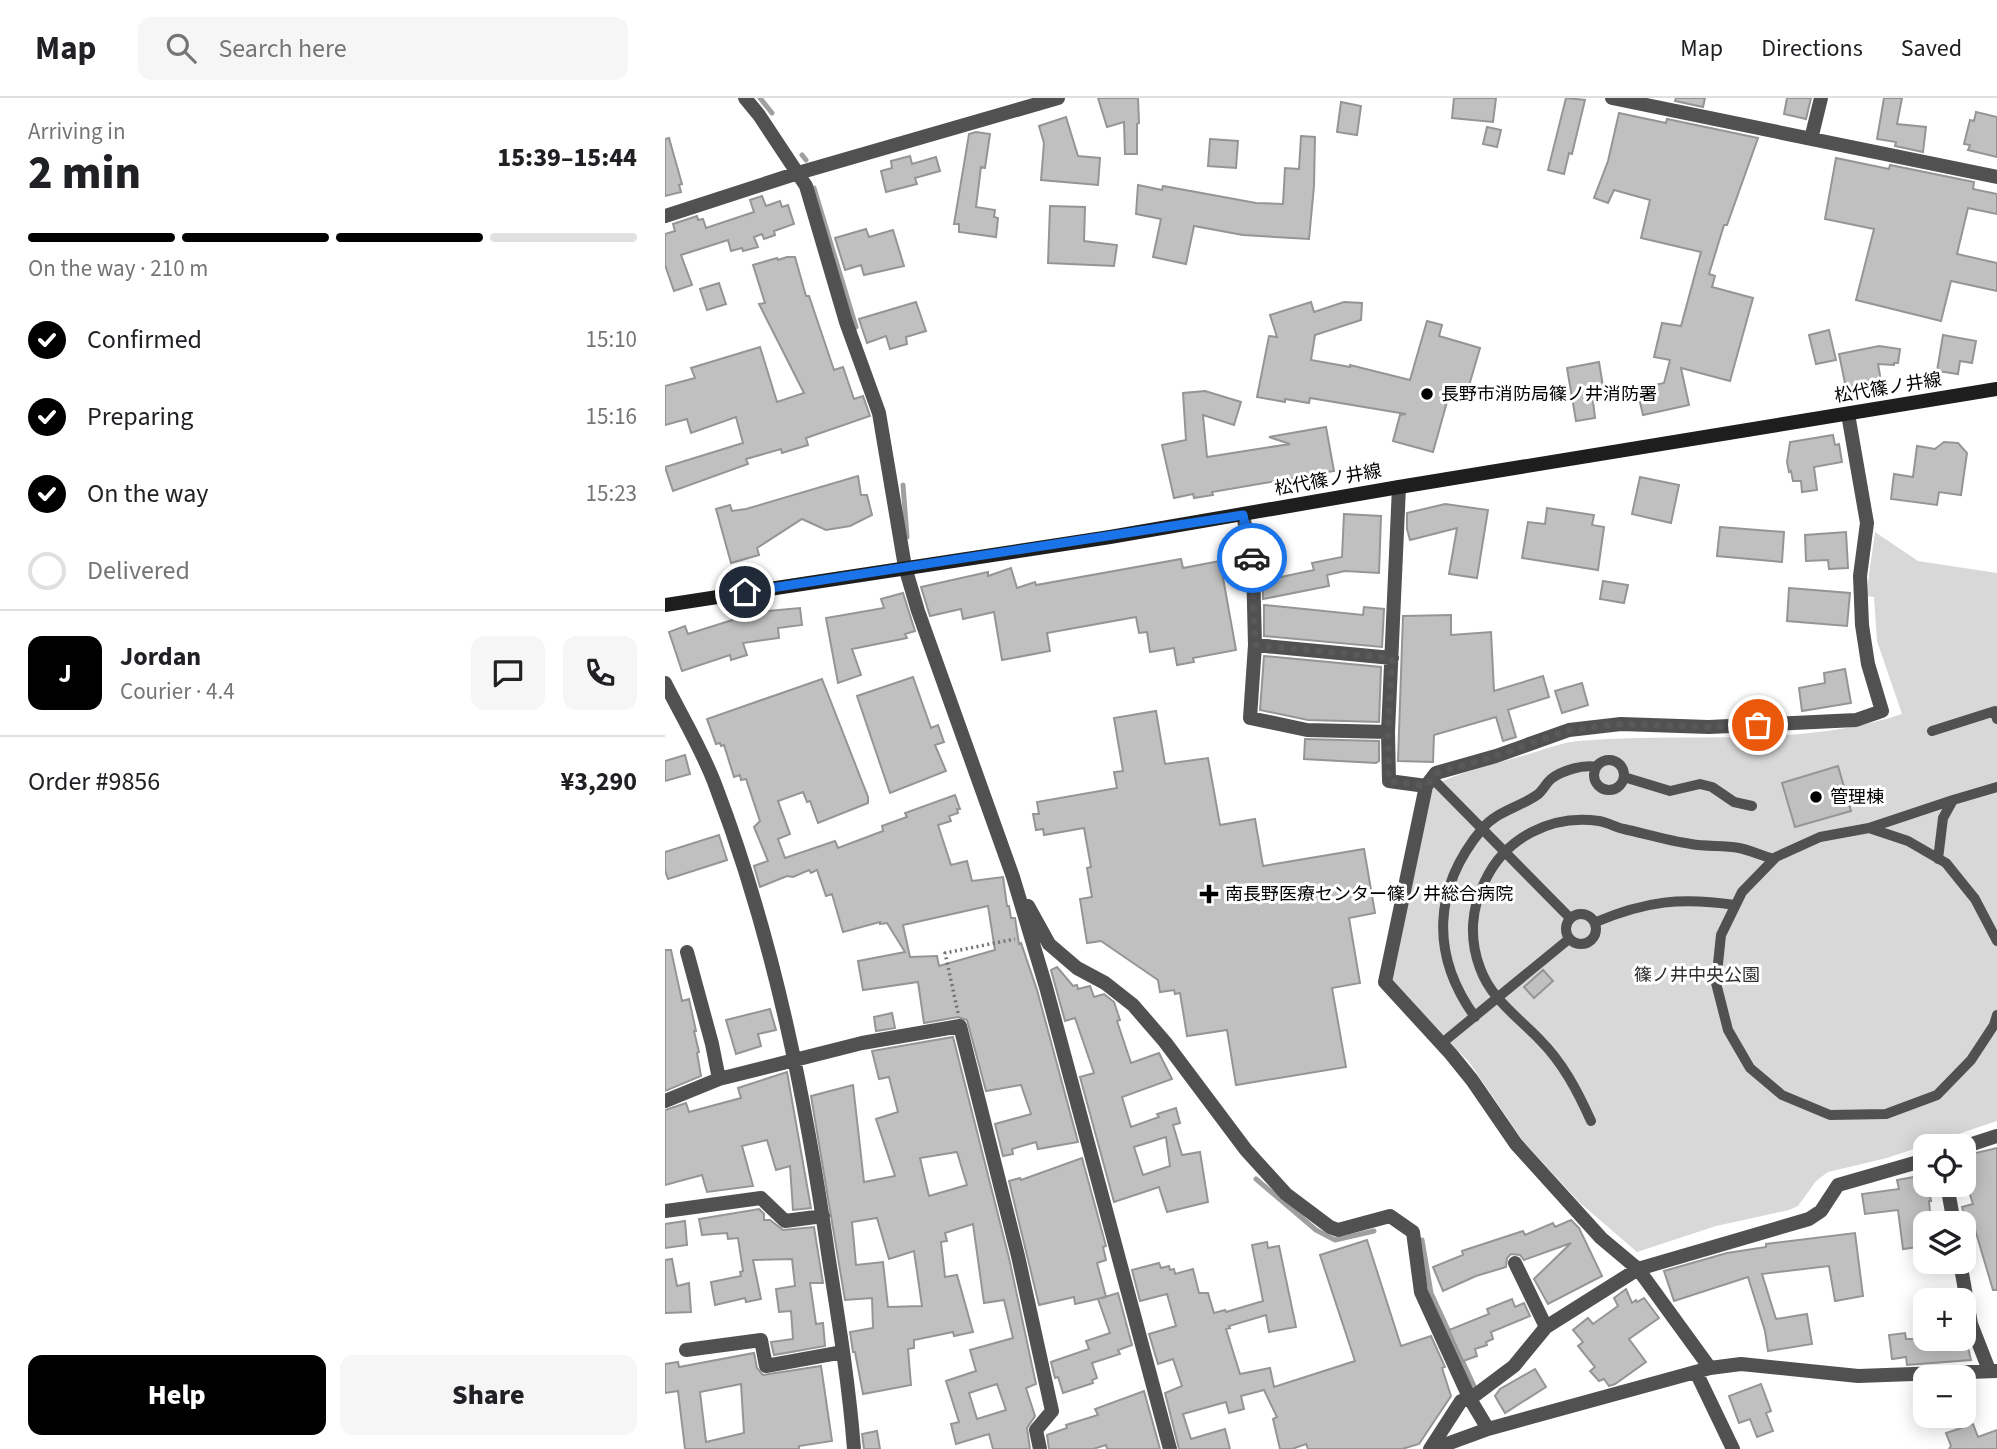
<!DOCTYPE html>
<meta charset="utf-8">
<style>
:root{--surface:#fff;--page:#f6f6f6;--text:#202124;--muted:#757577;--line:#e0e0e0;--accent:#000}
body{margin:0;font-family:"Source Sans 3","Noto Sans JP",sans-serif;background:var(--page);color:var(--text);height:100vh;display:flex;flex-direction:column;font-size:26px;white-space:nowrap}
*{box-sizing:border-box;margin:0}
p{font-size:23px;color:var(--muted)}
.icon{flex:none;width:38px;height:38px;fill:none;stroke:currentColor;stroke-width:2;stroke-linecap:round;stroke-linejoin:round}
.map{position:relative;flex:1;overflow:hidden}
.sheet{display:flex;flex-direction:column;background:var(--surface);width:665px}
.sheet>*{flex:none}
.tools{position:absolute;left:1248px;top:1036px;display:grid;gap:14px}
.tools a{display:grid;place-items:center;width:63px;height:63px;border-radius:14px;background:var(--surface);box-shadow:0 4px 18px #0003;font-size:35px}
.pin{position:absolute;display:grid;place-items:center;width:60px;height:60px;color:#fff;margin:-30px;border:4px solid #fff;border-radius:50%;box-shadow:0 2px 7px #0007}
.courier{position:absolute;display:grid;place-items:center;width:70px;height:70px;margin:-35px;border:5px solid #1a73e8;border-radius:50%;background:#fff;color:#222;box-shadow:0 2px 9px #0007}
.headline em{font-style:normal;font-weight:800}
.headline div{display:flex;flex-direction:column-reverse}
.headline{display:flex;align-items:center;justify-content:space-between;height:119px;padding:0 28px}
h1{font-size:46px;font-weight:800;line-height:52px}
.bar{display:grid;grid-template-columns:repeat(4,1fr);gap:10px 7px;align-content:center;height:84px;padding:0 28px}
.bar i{height:9px;border-radius:5px;background:var(--line)}
.bar .selected{background:var(--accent)}
.bar p{grid-column:span 4}
.line{display:flex;align-items:center;gap:18px;padding:0 28px;border-top:2px solid var(--line)}
.line div{flex:1}
.round{display:grid;place-items:center;flex:none;width:74px;height:74px;border-radius:14px;background:var(--page)}
ol{padding:0 28px;list-style:none}
li{display:flex;align-items:center;gap:21px;height:77px}
li p{margin-inline-start:auto}
li .icon{padding:7px;border-radius:50%;background:var(--accent);color:#fff;stroke-width:4}
li:last-child{color:var(--muted)}
li i{width:38px;height:38px;border:4px solid var(--line);border-radius:50%}
.primary-button{display:flex;gap:14px;margin-top:auto;padding:14px 28px}
.primary-button a{flex:1;height:80px;border-radius:14px;background:var(--accent);color:#fff;font-size:28px;font-weight:800;line-height:80px;text-align:center}
.primary-button a+a{background:var(--page);color:var(--text)}
header{display:flex;align-items:center;gap:42px;box-sizing:border-box;height:98px;padding:0 35px;background:var(--surface);border-bottom:2px solid var(--line)}
header strong{font-size:33px}
nav{display:flex;gap:38px;margin-inline-start:auto;font-size:24px}
.search{width:490px;height:63px;background:var(--page);display:flex;align-items:center;gap:18px;box-sizing:border-box;padding:0 24px;border-radius:14px;color:var(--muted);font-size:26px}
main{display:flex;flex:1;min-height:0}
.map>svg:first-child{display:block}
</style>
<header>
<strong>Map</strong>
<div class="search"><svg class="icon" aria-label="search" viewBox="0 0 24 24"><circle cx="10" cy="10" r="6"/><path d="M15 15l6 6"/></svg>Search here</div>
<nav><a>Map</a><a>Directions</a><a>Saved</a></nav>
</header>
<main>
<section class="sheet">
<div class="headline"><div><h1>2 min</h1><p>Arriving in</p></div><em>15:39–15:44</em></div>
<div class="bar"><i class="selected"></i><i class="selected"></i><i class="selected"></i><i></i><p>On the way · 210 m</p></div>
<ol>
<li><svg class="icon" aria-label="check" viewBox="0 0 24 24"><path d="M5 12l5 5 9-10"/></svg>Confirmed<p>15:10</p></li>
<li><svg class="icon" aria-label="check" viewBox="0 0 24 24"><path d="M5 12l5 5 9-10"/></svg>Preparing<p>15:16</p></li>
<li><svg class="icon" aria-label="check" viewBox="0 0 24 24"><path d="M5 12l5 5 9-10"/></svg>On the way<p>15:23</p></li>
<li><i></i>Delivered</li>
</ol>
<div class="line" style="height:126px"><b class="round" style="background:var(--accent);color:#fff">J</b><div><b>Jordan</b><p>Courier · 4.4</p></div><a class="round"><svg class="icon" aria-label="chat" viewBox="0 0 24 24"><path d="M4 5h16v11H9l-5 4z"/></svg></a><a class="round"><svg class="icon" aria-label="phone" viewBox="0 0 24 24"><path d="M5 4h4l2 5-3 2q2 4 5 5l2-3 5 2v4C11 20 4 13 5 4z"/></svg></a></div>
<div class="line" style="height:91px"><div>Order #9856</div><b>¥3,290</b></div>
<div class="primary-button"><a>Help</a><a>Share</a></div>
</section>
<div class="map">
<svg width="1332" height="1351" viewBox="0 0 1332 1351">
<rect width="100%" height="100%" fill="#fff"/>
<path fill="#d8d8d8" d="M1210,434l43,29 79,12v548l-110,37 -59,14 -12,9 -18,25 -9,4 -73,16 -79,26 -58,-50 -56,-61 -54,-79 -80,-84 41,-191c32,-16 67,-24 102,-34 14,-4 31,-11 46,-12 108,-10 219,8 324,-27l-25,-73 -3,-44 -8,-1z"/>
<g fill="none" stroke-linecap="round" stroke-linejoin="round">
<path stroke="#9f9f9f" stroke-width="5" d="M95,0l12,15
M137,57l4,5
M149,90l42,139
M238,387l4,52
M591,1081l60,51 19,10 39,-9
M757,1142l9,53 43,93"/>
</g>
<path fill="#c0c0c0" stroke="#959595" stroke-width="2" fill-rule="evenodd" d="M433,0h40l1,25 -2,1v30h-12l-1,-32 -17,5z
M789,0h42l-3,24 -41,-4z
M901,0l19,2 -13,54 -3,-1 -5,21 -16,-4z
M1011,0h29l-2,9 -28,-6z
M1122,0h24l-5,21 -22,-5z
M1219,0h18l-5,26 29,3 -3,25 -28,-6 1,-4 -19,-3z
M676,4l20,4 -4,29 -20,-3z
M1311,14l21,5v40l-29,-7 2,-5 -6,-1 6,-24 4,1z
M954,15l47,10 1,-4 91,19 -31,87h-3l-15,49 6,2 -3,11 41,11 -23,83 -49,-13 8,37 -46,10 -6,-26 27,-6 6,-23 -16,-3 8,-34 19,3 20,-74 -60,-14 9,-38 -36,-10 -6,13 -14,-5 14,-37z
M401,19l12,39 22,2 -2,27 -57,-5 3,-37 -5,-17z
M822,29l14,3 -4,17 -14,-3z
M311,34l14,2 -5,34 -4,-1 -5,40 19,3 -1,7 4,1 -2,19 -37,-5v-8h-5l15,-90z
M636,38l14,1 -1,49 -5,53 -66,-4 -49,-9 -8,38 -33,-7 8,-38 -25,-5 2,-29 24,5 1,-4 93,17 27,1 2,-36 14,1z
M4,40l13,46 -3,1 2,7 -16,4v-57z
M545,41l28,2 -2,27 -28,-2z
M245,58l2,8 24,-7 4,14 -25,7 2,6 -31,8 -5,-21 11,-3 -1,-7z
M1171,60l53,11 1,-4 84,17 -1,7 24,5v20l-29,-6 -11,46 40,9v28l-46,-10 -10,40 -85,-21 18,-71 -49,-10z
M97,98l4,10 14,-5 2,6 6,-2 6,19 -20,7 1,4 -11,4 -2,-5 -8,3 4,10 -15,4 -1,-3 -11,3 -3,-11 -47,15 11,30 -18,6 -9,-26v-31l10,-3 -2,-7 24,-8 1,4 5,-1 3,9 48,-16 -4,-12z
M385,108l35,1 -1,34 33,4 -3,21 -66,-3z
M201,131l3,8 24,-7 11,36 -40,9 -3,-10 -16,5 -10,-32z
M122,159h8l11,39h3l25,74 9,-3 11,32 9,-3 7,20 -64,22 2,7 -26,8 -1,-4 -35,10 2,5 -75,27 -8,-24 78,-24 -7,-26 -45,16 -4,-14 -22,6v-39l30,-8 -4,-10 69,-21 17,55 27,-9 -45,-89 6,-1 -12,-38 24,-7 1,2z
M54,185l7,21 -19,6 -7,-21z
M251,204l10,29 -20,6 1,7 -17,5 -4,-13 -19,7 -8,-24z
M646,204l3,10 30,-10 18,1 -1,17 -46,15 -4,25 39,7v-2l60,15 17,-59 15,4 -3,11 41,12 -12,41 -16,-5 -19,68 -40,-11 7,-26 6,-1 -96,-16 -1,5 -24,-4v3l-28,-5 12,-61 8,1 -7,-22z
M1164,232l7,30 -20,4 -7,-29z
M1278,237l33,6 -4,22 -12,-2 -2,13 -21,-3z
M1214,248l21,3 -2,14h-4v2l-16,-1 3,17 -35,7 -7,-34z
M934,264l6,36 -12,3 2,17 -19,3 -9,-53z
M540,293l36,11 -7,23 -31,-10 4,42 83,-13 -21,-7 57,-10 8,44 -122,21 1,3 -19,3 -1,-4 -19,4 -12,-53 24,-5 -3,-47z
M1168,337l2,10 4,-1 3,18 -28,5 3,23 -15,2 -1,-11h-8l-2,-10 -2,1 -2,-10 3,-20z
M1279,344l14,1 9,10 -6,42 -22,-3 -2,13 -46,-6 3,-25 19,3 4,-31 18,3z
M193,378l3,19h6l5,20 -22,11 -24,4 -24,-11 -45,29 2,7 -28,8 -15,-54 14,-4 2,6 14,-2z
M975,379l39,8 -8,38 -39,-9z
M780,406l43,6 -11,68 -28,-4 8,-46 -47,12 -3,-11v-16z
M882,410l47,7 -2,10 12,2 -6,43 -76,-12 6,-36 17,2z
M679,416l37,2 -2,57 -34,-2 -18,4 2,11 -66,13v-34l-5,-23 21,-1 2,36 33,-7 -2,-7 30,-6z
M1055,429l64,5 -2,30 -65,-6z
M1181,434l2,36 -19,1 -1,-9 -22,1 -1,-26z
M516,461l2,9 37,-7 16,89 -43,8 1,4 -17,3 -3,-17 -24,4 -3,-20 -8,1 -3,-16 -89,16 3,18 -48,9 -8,-48 -31,7 -2,-10 -31,7 -9,-29 67,-15v4l23,-8 6,20 18,-6 1,3z
M938,483l25,4 -4,18 -24,-4z
M1124,490l61,5 -3,33 -60,-5z
M238,495l12,38 -10,3 2,4 -55,11 9,26 -23,8 -12,-65 58,-10 -3,-9z
M599,507l99,10 1,-8 20,2 -2,38 -118,-11z
M135,510l2,17 -24,3 1,10 -36,5 4,12 -16,5 -1,-5 -48,16 -13,-39 16,-6 3,8 54,-17 -1,-5 15,-3 1,3z
M786,517v20l40,-3 3,59 49,-15 6,21 -41,13 8,27 -13,4 -7,-24 -62,18 -1,27 -35,-1 5,-145z
M599,558l117,11 -2,55 -71,-2 -48,-10z
M1180,571l6,34 -49,8 -3,-23 26,-5 -1,-10z
M248,579l18,51 7,-3 6,17 -9,3 11,26 -56,22 -33,-97z
M157,581l46,118v6l-50,20 -8,-22 -3,1 -4,-10 -25,9 12,33 -12,5 7,19 50,-17 3,7 45,-17 -1,-5 25,-9 -2,-4 50,-18 5,14h-3l1,4 -9,3 2,5 -13,4 13,40 16,-4 5,20 31,-4 4,29h2l2,12h4l4,26 2,-1 16,47 41,152 -40,7 -2,-7 -24,7 1,5 -10,2 -8,-32 36,-10 -10,-29 -35,6 -19,-71 -9,-3 -34,6 -6,-41 -55,8 -5,-29 47,-9 -18,-29 -7,1v-2l-37,10 -11,-38 -6,2 -9,-26 -6,3 -2,-3 -16,7 -6,-1 -27,11 -6,-21 14,-5 -14,-34 6,-6 -14,-42 -5,1 -1,-5 -6,2 -10,-32 -3,1 -1,-3 -4,1 -9,-25zM323,808l7,44 -56,16 -2,-10 -27,1 -7,-32z
M917,585l6,22 -26,8 -7,-22z
M491,613l9,53 43,-6 12,67 35,-6 8,47 101,-17 11,64 -26,5 11,65 -28,5 14,79 -110,18 -9,-55 -40,6 -7,-43 -5,1 -1,-4 -14,2 -2,-12 -57,-39 -14,2 -7,-44 12,-2 -5,-29 4,-1 -7,-39 -40,7 -1,-6 -7,1 -3,-16h6l-2,-12 80,-14 -3,-16 9,-1 -9,-53z
M640,641l74,2v20l-3,2 -72,-4z
M20,657l5,19 -25,7v-20z
M1173,668l13,45 -56,16 -13,-44z
M54,737l8,25 -59,19 -3,-9v-18z
M0,852h6l11,51 7,-2 7,32h-2l5,21 -2,1 4,23 -36,15z
M392,869l16,19 4,-1 1,4 12,-3 4,11 10,-3 10,8 6,18 -3,1 14,42 28,-10 13,26 -50,18 9,30 28,-10 -2,-3 19,-6 4,15 -7,2 9,30 18,-3 8,50 -41,10 -8,-25 -45,15 -34,-125 14,-4 -19,-55 -10,3 -14,-51zM501,1039l4,29 -27,9 -9,-28z
M878,872l10,11 -19,17 -10,-11z
M105,911l6,21 -18,4 3,12 -25,8 -10,-34z
M227,915l3,15 -19,3 -2,-14z
M288,939l56,221 27,126 -10,4 9,28 -8,12 3,21h-37l-4,-15 -33,10 -5,-20 8,-2 -13,-41 30,-10 -6,-21 43,-12 -9,-38 -20,3 -11,-79 -28,9 2,8 -6,1 4,35 12,-2 16,57 -19,4 -1,-4 -39,8v8l-6,1 3,36 -48,9 -8,-42h-2l-3,-20 23,-4 -1,-30 -27,2 -34,-204 42,-11 11,97 31,-6 -19,-57 22,-7 -9,-35 -10,2 -7,-28zM292,1054l10,33 -38,11 -9,-38zM212,1120l12,41 25,-8 8,55 -34,1 -5,-45 -27,3 -4,-43zM332,1286l9,26 -29,9 -8,-26z
M122,974l24,136 -18,2 -3,-44 -14,4 -9,-30 -25,6 11,40 -46,6 -5,-17 -37,10v-75l21,-7 3,9 52,-14 -3,-10z
M1332,1050v142h-4l-19,-64 -3,-7 -5,2 -4,-14 11,-3 -10,-31v-17z
M417,1060l24,88 -3,1 3,13 -9,3 9,34 -31,7 -1,-7 -35,8 -30,-124 11,-3 1,2z
M1260,1077v10h3l3,16h-2l2,22h-6v23l-22,3 -5,-39 -33,4 -3,-20 37,-5 -2,-9z
M94,1111l5,5v6h6l13,10 31,-3 9,56h-13l6,41 7,-1 2,23 -51,9 -3,-13 22,-3 -2,-28 -12,1 -3,-23 19,-3 -3,-27 -39,1 8,39 -15,3 -1,-4 -30,7 -4,-23 30,-6 -1,-4 3,-1 -5,-33 -10,1 -1,-6 -25,2 -3,-16z
M906,1122l8,8 23,48 -54,28 -14,-25 37,-36 -47,17 -4,-5 -9,-1 -4,4 -1,9 -30,9 -33,15 -10,-24 30,-12 -1,-4 61,-20 2,4 28,-12 2,4z
M20,1123l2,24 -22,3v-24z
M1190,1135l8,63 -28,5 -6,-35 -67,8 14,45 31,-5 5,30 -44,7 -3,-20 -17,-54 -74,24 -10,-30 63,-18 39,-6v-3z
M702,1142l34,106 30,-10 14,31 -3,1 9,28 -32,48 -17,5h-94l-2,-5 -14,5h-12l-7,-30 4,-2 -13,-27 -23,6 3,13 -15,4 -3,-11 -43,12 8,25 34,-10 5,20h-51l-14,-56 17,-7 -9,-27 -15,5 -9,-30 27,-8 -9,-32 -27,7 -8,-31 27,-7 2,5 8,-2 1,4 4,-1 1,5 18,-5 6,24h9l6,20 11,-3 1,2 37,-11 -11,-56 15,-3 1,6 11,-2 17,81 -27,5 -3,-17 -37,11 1,2 -4,1 14,45 30,-6 4,19 81,-26 -35,-106z
M7,1161l5,27 12,-3 2,29 -26,1v-53z
M961,1191l6,14 4,-3 1,2 7,-4 15,20 -30,21 17,23 -31,22 -6,2 -5,-7 -5,2 -9,-10 5,-4 -17,-21 5,-4 -10,-12 15,-12 5,6 25,-18 -4,-8z
M453,1195l14,52 -14,5 2,4 -28,9 5,15 -5,2 1,3 -30,10 -5,-16 -3,1 -4,-16 38,-13 -3,-8 24,-8 -12,-34z
M847,1201l3,8 9,-4 6,13 -39,16 2,7 -7,3 1,3 -12,4 2,7 -14,5 -14,-31 40,-16 -2,-5z
M1240,1235l1,6h60l5,21 -64,5 -1,-8 -14,2 -3,-24z
M89,1255l3,15 6,7 58,-9 11,75 -33,5v3h-114l-7,-58 -13,2v-29l13,-2 1,5zM76,1286l3,49 -38,9 -6,-50z
M870,1271l11,18 -41,26 -10,-17 5,-7z
M1096,1286l10,27 -5,2 7,18 -16,6 -7,-18 -11,4 -10,-27z
M479,1293l16,58h-53l-1,-4 -13,4h-44l-2,-14 20,-7 -1,-3 32,-10 -3,-6z
M1308,1326l5,13 19,-7v19h-48l2,-3 -5,-13z
M212,1333l3,18h-16l-2,-15z"/>
<g fill="none" stroke-linecap="round" stroke-linejoin="round">
<path stroke="#737373" stroke-width="3.5" stroke-dasharray="2 3.5" stroke-linecap="butt" d="M293,915l-13,-60 70,-14"/>
<path stroke="#515151" stroke-width="10" d="M1267,633l63,-20 2,8
M929 677a15 15 0 1 1 30 0a15 15 0 1 1-30 0Z
M959,679l46,14 30,-7 12,3 22,15 18,4
M767,680l138,140
M1204,730l84,-28
M1273,761l5,-41 10,-18 44,-13
M901 831a15 15 0 1 1 30 0a15 15 0 1 1-30 0Z
M931,824c50,-21 85,-25 139,-17
M1332,843l-22,-42 -29,-36 -38,-22 -39,-13 -49,9 -44,20 -34,35 -21,43 -5,48 12,47 22,38 32,27 48,20 56,-1 51,-19 34,-35 23,-35 3,-10
M810,919c-45,-62 -42,-129 7,-188 15,-18 36,-21 55,-34 6,-4 8,-11 14,-16 10,-8 32,-15 45,-12
M782,941l122,-100
M926,1023c-13,-29 -28,-58 -51,-81 -22,-23 -49,-41 -60,-72 -11,-29 -9,-60 5,-87 20,-43 66,-67 114,-60 8,1 16,6 25,8 22,5 45,12 67,15 16,3 32,1 48,4 11,2 23,8 35,11"/>
<path stroke="#515151" stroke-width="14" d="M80,0l14,17 47,71 40,136 33,91 26,154 13,44 95,266 33,110 124,462
M947,0l385,79
M1146,41l10,-41
M0,118l133,-43 260,-75
M734,389l-11,245 1,49 37,5
M578,417l10,50 2,80 -5,73 57,12 81,2
M590,547l137,13
M0,585c17,34 38,68 51,104 58,152 90,313 113,473 10,63 20,125 25,189
M363,808l21,38 28,24 28,15 28,22 32,37 81,108 40,44 44,33 8,3 52,-14 23,16 8,60 49,107 18,30
M22,854l25,92 7,35
M0,1003l54,-22 143,-36 98,-17 58,230 34,155 -16,19 4,19
M1298,1049l34,-11
M1282,1087l7,38
M0,1113l96,-13 24,23 38,-5
M1295,1164l11,62 18,46
M850,1165l31,64
M21,1252l75,-10 5,26 77,-14
M1045,1270l-72,-99 -37,-31 -85,-94 -44,-64 -21,-26 -66,-72 41,-196 10,-13 60,-17 73,-26 52,-6 88,3 147,-7 26,-9 -14,-47 -6,-39 -2,-49 7,-53 -19,-109
M1031,1274l37,77
M765,1351l31,-48 9,-2 44,-33 32,-39 92,-58 171,-50 12,-8 17,-26 87,-25
M768,1351l55,-20 222,-61 31,-4 117,12 139,-5"/>
<path stroke="#1e1e1e" stroke-width="14" d="M0,507l445,-68 289,-50 598,-98"/>
</g>
<g fill="none" stroke-linecap="round" stroke-linejoin="round">
<path stroke="#595959" stroke-width="7" stroke-dasharray="0 12.6" d="M587,460l3,87 137,13 -4,74 1,49 37,5 10,-13 60,-17 73,-26 52,-6 88,3 49,-2"/>
<path stroke="#1a73e8" stroke-width="9" d="M80,494l498,-77 9,43"/>
</g>
<g fill="#000" stroke="#fff" stroke-width="2.5">
<circle cx="762" cy="296" r="7"/>
<circle cx="1151" cy="699" r="7"/>
<path d="M540.5 785.5h7v7h7v7h-7v7h-7v-7h-7v-7h7z"/>
</g>
<g text-anchor="middle" dominant-baseline="central" stroke-width="6" stroke-linejoin="round" paint-order="stroke">
<g font-size="18" fill="#000" stroke="#fff">
<text transform="translate(1223 290) rotate(-9)">松代篠ノ井線</text>
<text transform="translate(663 382) rotate(-10)">松代篠ノ井線</text>
</g>
<g font-size="18" fill="#000" stroke="#fff" text-anchor="start">
<text x="776" y="296">長野市消防局篠ノ井消防署</text>
<text x="1165" y="699">管理棟</text>
<text x="560" y="796">南長野医療センター篠ノ井総合病院</text>
</g>
<g font-size="18" fill="#2f2f2f" stroke="#fff">
<text x="1032" y="877">篠ノ井中央公園</text>
</g>
</g>
</svg>
<div class="tools">
<a><svg class="icon" aria-label="locate" viewBox="0 0 24 24"><circle cx="12" cy="12" r="6"/><path d="M12 2v4M12 18v4M2 12h4M18 12h4"/></svg></a>
<a><svg class="icon" aria-label="layers" viewBox="0 0 24 24"><path d="M12 4l9 5-9 5-9-5zM3 14l9 5 9-5"/></svg></a>
<a>+</a>
<a>−</a>
</div>
<div class="pin" style="left:1093px;top:627px;background:#ea580c"><svg class="icon" aria-label="bag" viewBox="0 0 24 24"><path d="M5 8h14l-1 12H6zM9 8a3 3 0 0 1 6 0"/></svg></div>
<div class="pin" style="left:80px;top:494px;background:#1f2937"><svg class="icon" aria-label="home" viewBox="0 0 24 24"><path d="M3 11l9-7 9 7M6 9v11h12V9"/></svg></div>
<div class="courier" style="left:587px;top:460px"><svg class="icon" aria-label="car" viewBox="0 0 24 24"><path d="M5 17H2v-5l4-1 3-4h7l3 4 3 1v5h-3M9 17h6M6 11h13"/><circle cx="7" cy="17" r="2"/><circle cx="17" cy="17" r="2"/></svg></div>
</div>
</main>
